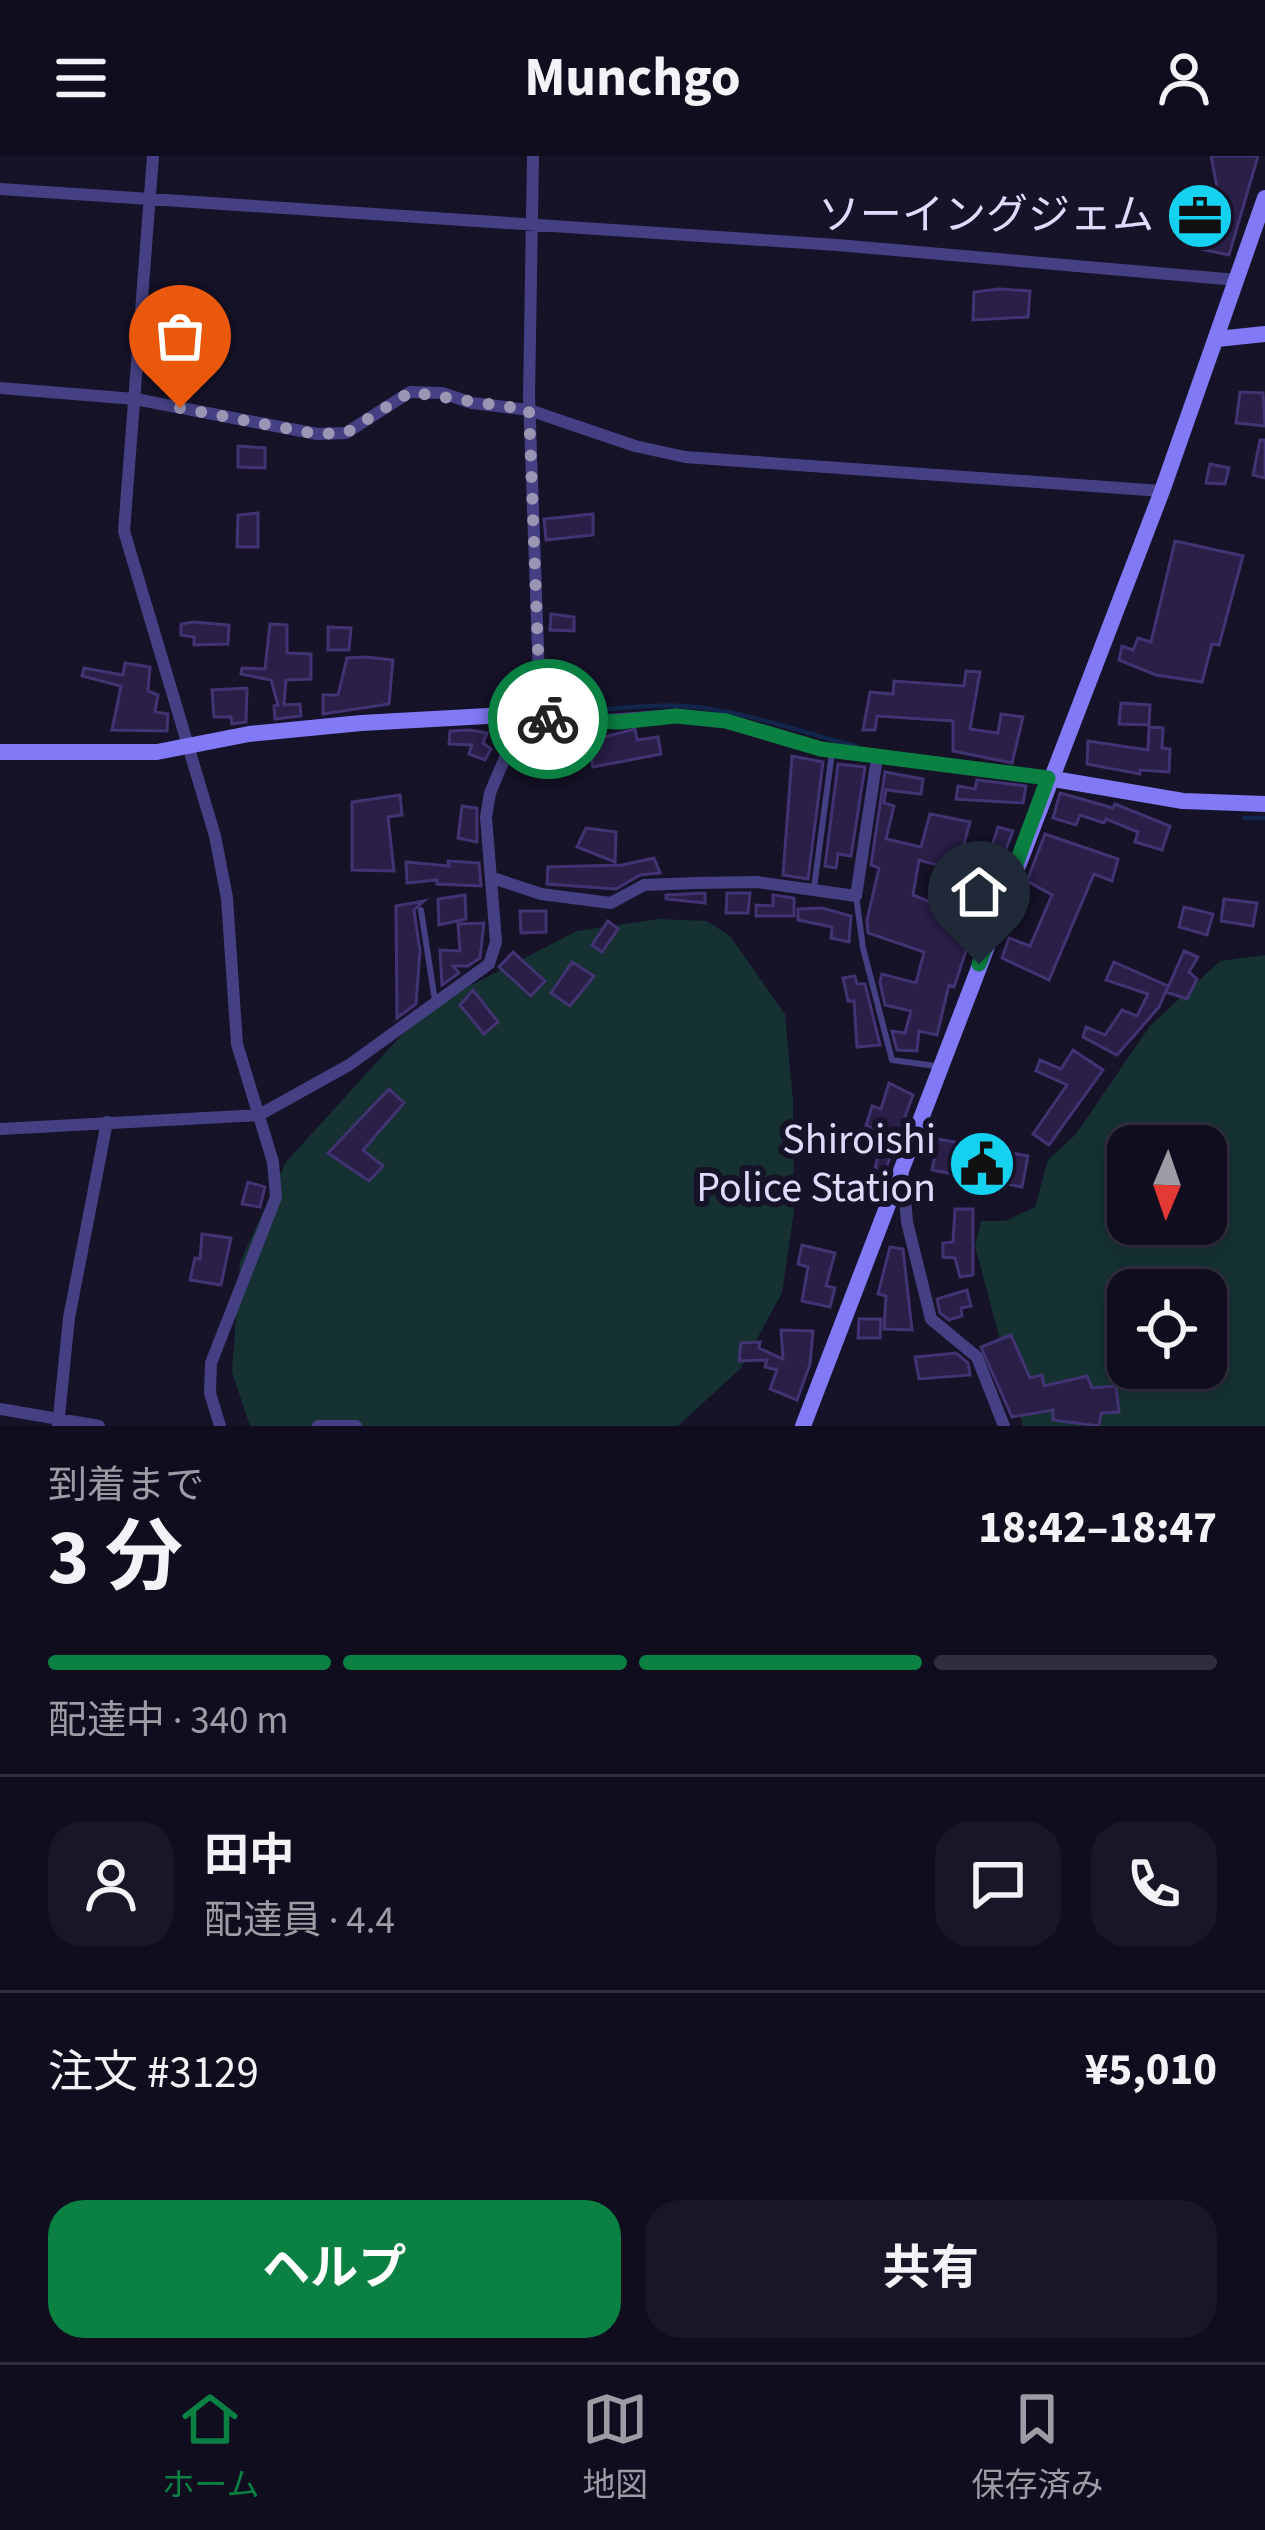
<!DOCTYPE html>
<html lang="ja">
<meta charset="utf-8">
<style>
:root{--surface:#100e1e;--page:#191727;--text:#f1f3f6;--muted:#9c9ca4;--line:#302e3c;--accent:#0b8043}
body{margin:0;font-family:"Source Sans 3","Noto Sans JP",sans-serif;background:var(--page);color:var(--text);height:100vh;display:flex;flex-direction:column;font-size:45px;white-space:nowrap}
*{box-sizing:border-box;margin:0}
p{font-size:39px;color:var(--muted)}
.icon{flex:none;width:66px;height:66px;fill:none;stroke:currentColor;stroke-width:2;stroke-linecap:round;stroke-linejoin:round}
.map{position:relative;height:1270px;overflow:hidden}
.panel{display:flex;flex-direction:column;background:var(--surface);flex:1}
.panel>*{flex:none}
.needle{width:78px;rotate:182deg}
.tools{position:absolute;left:1107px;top:969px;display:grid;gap:24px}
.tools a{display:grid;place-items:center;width:120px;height:120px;border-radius:24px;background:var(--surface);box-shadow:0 6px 18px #0003,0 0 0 3px var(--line);font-size:60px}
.pin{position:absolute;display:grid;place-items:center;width:102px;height:102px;color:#fff;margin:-123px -51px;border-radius:50% 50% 50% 0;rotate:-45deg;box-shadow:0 0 12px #0007}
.pin .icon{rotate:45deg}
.courier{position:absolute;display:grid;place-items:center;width:120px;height:120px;margin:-60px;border:9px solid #0b8043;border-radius:50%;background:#fff;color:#222;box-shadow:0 3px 15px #0007}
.head em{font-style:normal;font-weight:700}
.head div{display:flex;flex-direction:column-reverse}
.head{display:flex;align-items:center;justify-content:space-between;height:204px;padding:0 48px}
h1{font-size:78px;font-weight:700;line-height:90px}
.bar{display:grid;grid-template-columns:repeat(4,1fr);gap:18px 12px;align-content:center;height:144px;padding:0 48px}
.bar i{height:15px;border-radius:9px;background:var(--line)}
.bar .on{background:var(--accent)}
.bar p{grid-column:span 4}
.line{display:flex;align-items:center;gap:30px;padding:0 48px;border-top:3px solid var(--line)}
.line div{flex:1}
.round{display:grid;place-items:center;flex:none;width:126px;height:126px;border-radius:36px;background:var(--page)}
.button{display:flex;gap:24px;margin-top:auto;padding:24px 48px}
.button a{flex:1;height:138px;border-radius:36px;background:var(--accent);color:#fff;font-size:48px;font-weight:700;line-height:138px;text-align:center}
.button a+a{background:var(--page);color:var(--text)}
header{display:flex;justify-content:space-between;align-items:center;height:156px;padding:0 48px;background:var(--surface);font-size:54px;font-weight:700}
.tab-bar{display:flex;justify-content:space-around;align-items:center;height:168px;border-top:3px solid var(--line);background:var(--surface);font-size:33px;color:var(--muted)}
.tab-bar a{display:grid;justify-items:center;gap:6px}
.tab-bar .on{color:var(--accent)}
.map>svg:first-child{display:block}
</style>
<header><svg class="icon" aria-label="menu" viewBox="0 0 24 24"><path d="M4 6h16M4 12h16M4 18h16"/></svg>Munchgo<svg class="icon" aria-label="person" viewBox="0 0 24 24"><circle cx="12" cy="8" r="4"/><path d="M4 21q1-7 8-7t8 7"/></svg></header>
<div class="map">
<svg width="1265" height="1270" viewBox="0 0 1265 1270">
<rect width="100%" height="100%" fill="#161228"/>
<path fill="#153131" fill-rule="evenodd" d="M659,763l48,2 23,15 55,78 8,87 1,110 -12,82 -41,75 -63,58h-428l-18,-54 8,-110 46,-100 140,-154 151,-77z
M1265,799v471h-242l-48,-180 6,-25h24l30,-14 13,-47 28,-26 73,-107 71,-66zM1128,990h78v78h-78zM1128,1134h78v78h-78z"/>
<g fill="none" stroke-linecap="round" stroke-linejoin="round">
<path stroke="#12264b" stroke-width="4.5" d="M544,553c48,6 93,-6 140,-3 58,4 116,26 172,40
M1244,662h21"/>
</g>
<path fill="#291f47" stroke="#423372" stroke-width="3" d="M1211,0h47l-29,99 -33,-7 9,-49 15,4z
M999,133l31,2 -2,26 -55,3 1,-28z
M1240,236l23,1 2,33 -29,-3z
M1260,284h5v38l-12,-3z
M238,290l27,2v20l-27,-1z
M1210,308l19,4 -4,16 -19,-1z
M258,357v34h-21l1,-32z
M593,358v21l-47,5 -2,-21z
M1175,385l68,15 -24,89 -7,-1 -10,38 -46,-7 -37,-15 3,-14 11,4 5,-12 13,4z
M551,458l23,3v14l-24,-1z
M194,466l35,3 -1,19 -34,1v-8l-13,-2v-11z
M270,468l17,1v28l24,1v25l-25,1 -2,25 16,-1 1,12 -26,3 -1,-13 4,-1 -7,-25 -30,-6 1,-6 23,1z
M328,471l23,1 -2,22h-21z
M366,501l27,3 -4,44 -66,10v-19h15l9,-37z
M125,507l25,4 -2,24 10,4 -3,17 13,2 -1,17 -55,-1 9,-44 -39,-10 2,-8 39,7z
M966,515l14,1 -10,57 28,4 3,-19 22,3 -11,46 -59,-12v-30l-76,-5 -2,14h-12l7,-38 23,2 1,-13 70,5z
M554,525l37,3 -1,18h-35z
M247,532l-1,34 -14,2 -1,-7h-17l-2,-27z
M1121,547l29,2 -1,20 -30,-1z
M1149,571l14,1 -1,20 8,1 -1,23 -29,-2v4l-53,-10 1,-23 60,9z
M635,573l2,11 21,-3 3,17 -68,13 -5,-26z
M469,574l18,3 -4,10 8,6 -6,11 -16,-6 3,-9 -23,-1 1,-13z
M792,600l31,6 -15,117 -25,-4z
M838,608l27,3 -14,89 -13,-2 -2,14 -11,-2z
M885,616l38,7 -2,15 -35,-4 -2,13 10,3 -8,33 35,8 9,-33 40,8 -9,33 26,7 11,-35 15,4 -19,49 -75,-20 -6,35 63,26 -22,66 -5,-2 -12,50 -18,-4 -2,20 -20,-1 -5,-19 13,2 6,-22 -26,-6 -5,-23 2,-8 34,9 8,-31 -56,-19 -1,-13 12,-52 -8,-3z
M977,624l49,6 -3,17 -67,-4 2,-13 17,3z
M1060,637l53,15 2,-4 55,22 -8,24 -27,-8 3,-10 -32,-13 -2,4 -24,-8 -4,10 -23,-7z
M400,639l2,20 -14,2 6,54 -42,-1v-68z
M462,650l15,2v34l-19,-4z
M586,672l30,4 -1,30 -38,-15z
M1045,678l73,25 -6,22 -18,-7 -45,106 -47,-22 7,-20 21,8 22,-51 -25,-14z
M654,702l6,15 -20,2 -24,14 -69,-5 1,-17 74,-2z
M448,705l31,2 2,23 -44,-2v-4l-30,3 -1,-21 43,4z
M705,737v10l-39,-4v-4z
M727,737h23l-2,20h-22z
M465,739l1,24 -27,6 -1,-26z
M773,739l21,3v18h-38v-11l17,1z
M1224,743l33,4 -4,23 -32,-5z
M424,745l-10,9 6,41 -4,53 -19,14 -1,-112z
M1184,751l29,7 -6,21 -28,-8z
M822,752l29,8 -2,26 -18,-4 1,-11 -34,-7v-11z
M520,755h26v21l-25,1z
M608,765l10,8 -16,23 -10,-7z
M484,767l-4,35 -12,8h-15l6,7 -17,12 -2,-35 20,1 -2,-27z
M1184,795l14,6 -9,15 8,7 -10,20 -21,-7z
M513,796l32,29 -14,15 -32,-29z
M572,806l22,14 -24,30 -19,-13z
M1114,806l54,24 -9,21 -42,48 -34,-18 3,-10 19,8 17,-25 15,6 11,-22 -42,-14z
M855,820l2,8h8l15,61 -23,2 -3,-46h-6l-5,-23z
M473,834l25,32 -14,12 -24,-29z
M1073,894l30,20 -54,75 -16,-11 34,-49 -31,-14 4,-11 21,9z
M889,927l24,12 -28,76 -10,-3 9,-36 -18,-6 6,-20 9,3z
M389,933l15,14 -41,47 20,16 -14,15 -41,-28z
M938,983l90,17 -6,31 -90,-17z
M248,1026l17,5 -5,20 -18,-3z
M955,1053h18v66l-13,2 -5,-19 -12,-1v-14l10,-1z
M202,1078l29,4 -10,47 -31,-5 5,-22 5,1z
M802,1089l33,8 -9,33 9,2 -5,19 -28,-6 6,-34 -10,-3z
M890,1091l13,2 9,81 -28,-1 2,-33 -8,-2z
M967,1134l4,16 -10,2 1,8 -13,4 -9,-7 -3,-14z
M859,1163h22l-1,19h-22z
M781,1174l32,1 -3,33 -13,36 -27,-11 7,-19 -12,-3 2,-7 -28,1 2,-18 19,-1 -1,6 24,11z
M1011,1179l19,43 12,-3 2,11 43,-10 5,12 24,-2 3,26 -18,1 -2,13 -46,-6v-10l-41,7 -31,-70z
M956,1197l12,10 2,12 -51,4 -4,-22z"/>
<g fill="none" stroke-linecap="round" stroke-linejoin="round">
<path stroke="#454083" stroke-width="6" d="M814,732l18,-136
M856,740l7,52 29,112 44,6
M421,754l14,91"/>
<path stroke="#454083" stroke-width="12" d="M153,0l-29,375 91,305 12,62 10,146 36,118 3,35 -65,166 -1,30 10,33
M0,33l837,56 400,35
M0,232l135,11 182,35 29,-1 64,-41 32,1 30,10 57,7 106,36 50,11 477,34
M524,558l42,9 110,-8 50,6 96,28 226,29
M493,722l48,16 70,9 33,-18 52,-2 61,-1 99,14 21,-138
M0,973l259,-14 90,-50 140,-101 7,-22 -10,-125 4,-24 49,-116 -10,-280 4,-241
M903,1020l4,46 24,97 46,38 27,69
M0,1253l99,17
M58,1270l11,-108 38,-196
M318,1270h38"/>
<path stroke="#8179f6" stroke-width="16" d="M1217,183l48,-5
M0,596h157l92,-18 112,-11 163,-9
M1048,622l135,23 82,3
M803,1270l359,-935 103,-293"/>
</g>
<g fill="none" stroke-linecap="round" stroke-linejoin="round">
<path stroke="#9995b2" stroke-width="12" stroke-dasharray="0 21.6" d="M180,252l136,26 30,-1 64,-41 119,18 10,267 -15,37 24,5"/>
<path stroke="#0b8043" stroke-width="15" d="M548,563l71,3 57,-6 50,5 95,28 227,29 -69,186"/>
</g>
<defs>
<symbol id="office-disc" viewBox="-11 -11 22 22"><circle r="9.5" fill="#14d1ef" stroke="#161228"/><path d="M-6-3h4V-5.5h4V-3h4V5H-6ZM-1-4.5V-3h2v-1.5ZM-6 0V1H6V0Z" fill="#111"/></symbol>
<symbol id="civic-disc" viewBox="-11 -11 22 22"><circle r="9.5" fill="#14d1ef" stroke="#161228"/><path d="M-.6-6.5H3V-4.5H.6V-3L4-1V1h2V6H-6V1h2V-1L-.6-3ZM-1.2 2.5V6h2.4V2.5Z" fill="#111"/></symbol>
</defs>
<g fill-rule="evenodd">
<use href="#office-disc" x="1162" y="22" width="76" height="76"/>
<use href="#civic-disc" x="944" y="970" width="76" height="76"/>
</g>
<g text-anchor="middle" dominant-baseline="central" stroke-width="12" stroke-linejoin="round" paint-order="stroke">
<g font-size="42" fill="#e0dbfd" stroke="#161228" text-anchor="end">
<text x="1154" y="60">ソーイングジェム</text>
<text x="936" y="984">Shiroishi<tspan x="936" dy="48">Police Station</tspan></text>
</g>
</g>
</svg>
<div class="tools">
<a><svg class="needle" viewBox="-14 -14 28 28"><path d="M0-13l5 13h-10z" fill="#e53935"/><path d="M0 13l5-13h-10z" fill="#9c9ca4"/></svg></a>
<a><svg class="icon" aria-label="locate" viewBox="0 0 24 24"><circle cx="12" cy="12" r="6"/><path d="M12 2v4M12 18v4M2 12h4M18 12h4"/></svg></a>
</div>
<div class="pin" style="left:180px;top:252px;background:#ea580c"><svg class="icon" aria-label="bag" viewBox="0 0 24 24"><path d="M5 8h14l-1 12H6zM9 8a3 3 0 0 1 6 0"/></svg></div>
<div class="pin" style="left:979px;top:808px;background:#1f2937"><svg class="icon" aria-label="home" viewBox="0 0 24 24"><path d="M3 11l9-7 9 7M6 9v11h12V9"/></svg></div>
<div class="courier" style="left:548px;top:563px"><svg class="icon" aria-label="bike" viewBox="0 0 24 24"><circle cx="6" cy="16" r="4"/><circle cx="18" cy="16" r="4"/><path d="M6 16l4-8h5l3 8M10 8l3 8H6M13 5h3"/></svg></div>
</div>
<section class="panel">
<div class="head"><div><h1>3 分</h1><p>到着まで</p></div><em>18:42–18:47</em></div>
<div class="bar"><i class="on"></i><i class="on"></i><i class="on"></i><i></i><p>配達中 · 340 m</p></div>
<div class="line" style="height:216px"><a class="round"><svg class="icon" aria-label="person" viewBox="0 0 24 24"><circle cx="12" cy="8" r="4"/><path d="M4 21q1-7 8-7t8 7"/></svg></a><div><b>田中</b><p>配達員 · 4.4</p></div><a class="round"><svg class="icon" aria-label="chat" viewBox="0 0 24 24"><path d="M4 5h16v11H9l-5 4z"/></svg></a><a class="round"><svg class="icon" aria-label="phone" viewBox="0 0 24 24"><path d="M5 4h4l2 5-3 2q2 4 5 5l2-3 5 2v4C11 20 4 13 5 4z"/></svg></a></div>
<div class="line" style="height:156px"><div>注文 #3129</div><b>¥5,010</b></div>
<div class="button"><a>ヘルプ</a><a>共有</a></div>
</section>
<nav class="tab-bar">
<a class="on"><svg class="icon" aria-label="home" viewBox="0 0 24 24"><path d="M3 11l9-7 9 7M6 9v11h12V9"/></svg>ホーム</a>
<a><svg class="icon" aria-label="map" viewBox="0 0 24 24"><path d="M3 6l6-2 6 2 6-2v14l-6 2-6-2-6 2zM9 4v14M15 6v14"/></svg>地図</a>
<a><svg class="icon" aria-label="saved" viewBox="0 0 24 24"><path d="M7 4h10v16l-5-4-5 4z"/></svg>保存済み</a>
</nav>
